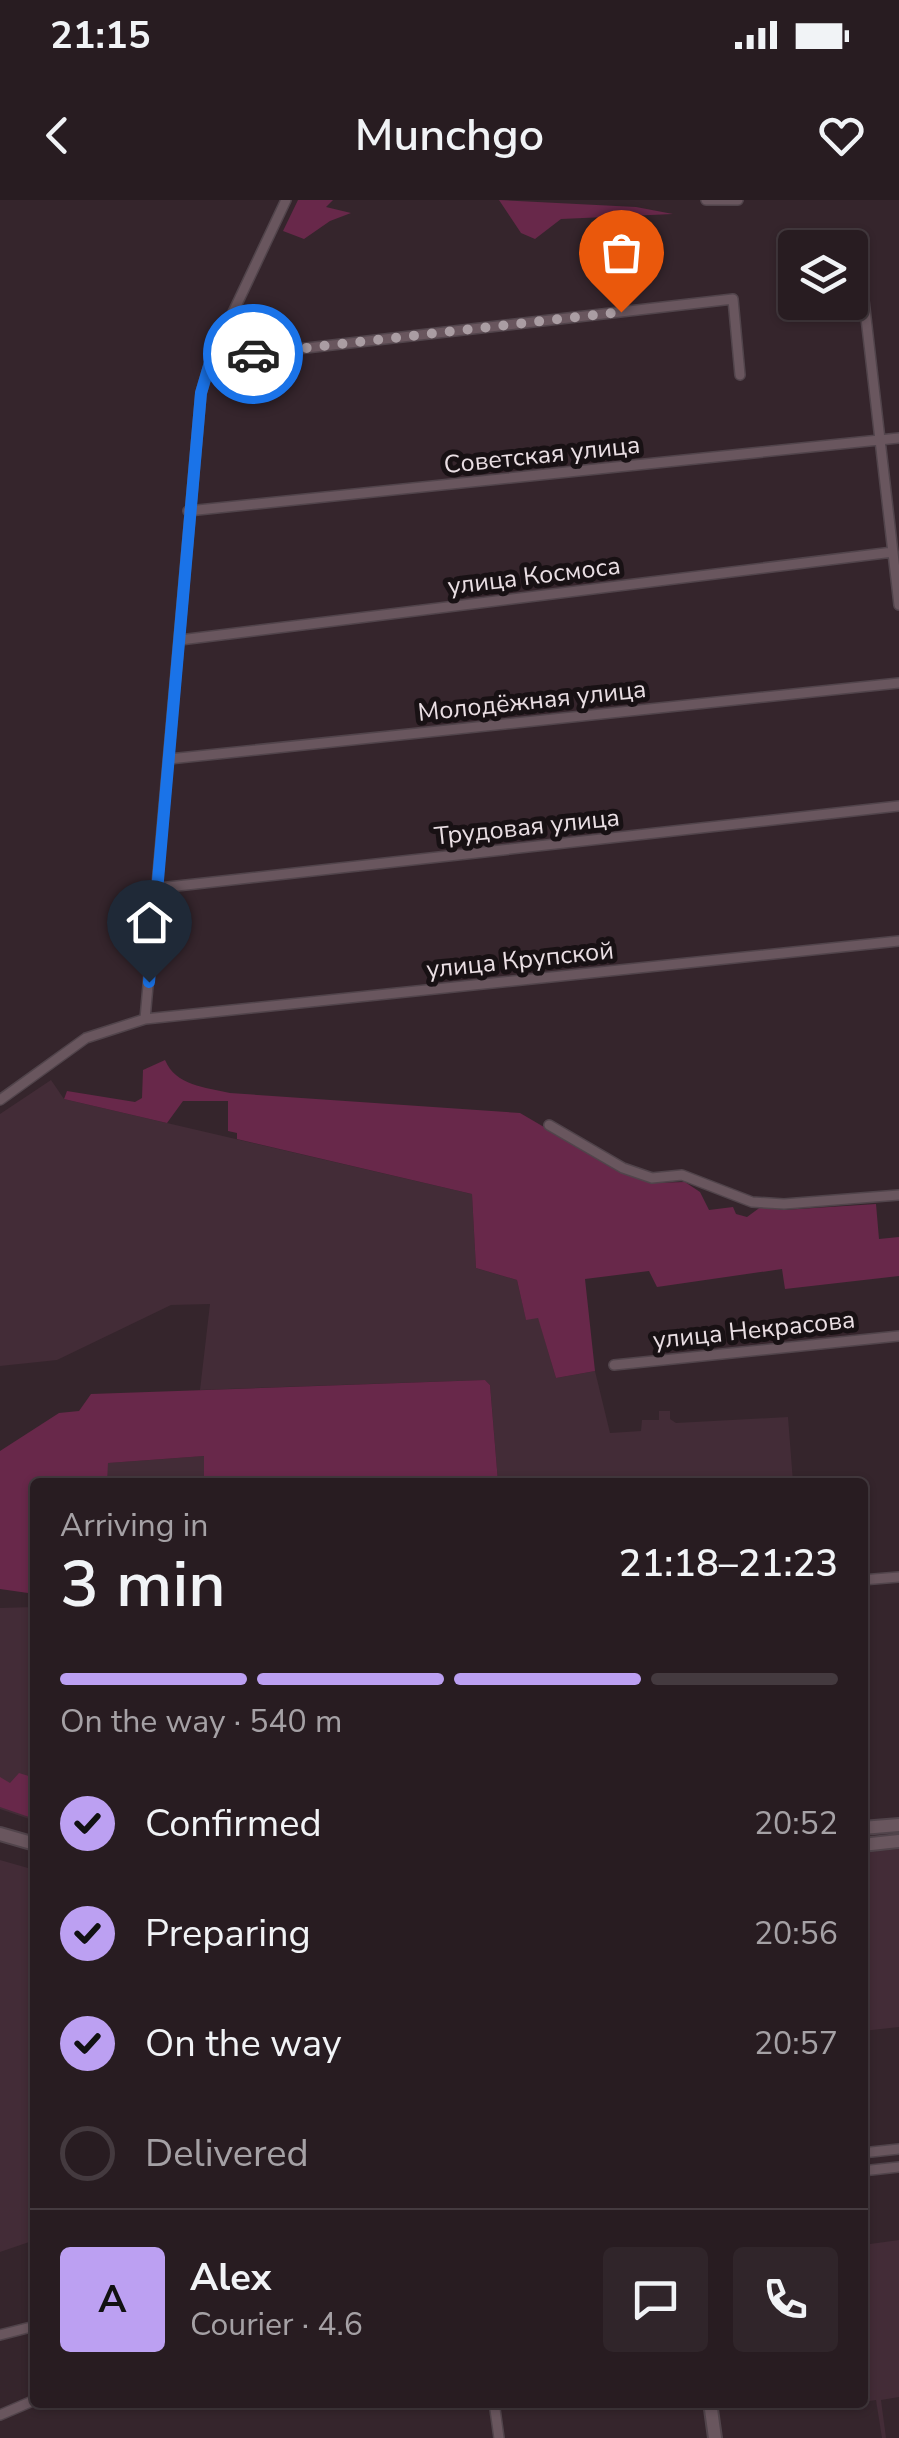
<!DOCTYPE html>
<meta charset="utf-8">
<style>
:root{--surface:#281c21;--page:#30252a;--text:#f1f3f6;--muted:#a5a1a5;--line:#443a3f;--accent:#bca0f2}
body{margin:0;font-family:"Nunito Sans",sans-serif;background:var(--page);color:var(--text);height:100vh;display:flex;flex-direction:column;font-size:38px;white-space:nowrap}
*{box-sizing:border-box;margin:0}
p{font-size:32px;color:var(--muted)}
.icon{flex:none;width:55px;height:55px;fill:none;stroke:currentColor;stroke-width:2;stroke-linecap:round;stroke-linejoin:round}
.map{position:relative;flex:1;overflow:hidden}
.panel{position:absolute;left:30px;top:1278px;width:838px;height:930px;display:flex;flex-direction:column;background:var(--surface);border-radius:10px;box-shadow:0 2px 8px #0004,0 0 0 2px var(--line)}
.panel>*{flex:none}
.fabs{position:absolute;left:778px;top:30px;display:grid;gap:20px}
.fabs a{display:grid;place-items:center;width:90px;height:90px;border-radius:10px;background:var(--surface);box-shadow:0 2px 8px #0004,0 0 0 2px var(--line);font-size:50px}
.pin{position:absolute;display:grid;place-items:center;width:85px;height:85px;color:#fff;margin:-102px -42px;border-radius:50% 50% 50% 0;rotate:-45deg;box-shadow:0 0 10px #0007}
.pin .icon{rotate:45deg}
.courier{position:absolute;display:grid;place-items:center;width:100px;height:100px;margin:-50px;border:8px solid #1a73e8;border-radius:50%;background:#fff;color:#222;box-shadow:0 2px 12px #0007}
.summary em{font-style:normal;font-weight:600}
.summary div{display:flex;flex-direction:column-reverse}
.summary{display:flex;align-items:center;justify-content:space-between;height:170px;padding:0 30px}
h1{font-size:65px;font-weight:600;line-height:75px}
.bar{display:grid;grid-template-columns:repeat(4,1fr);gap:15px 10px;align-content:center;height:120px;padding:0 30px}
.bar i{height:12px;border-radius:8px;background:var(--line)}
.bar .on{background:var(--accent)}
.bar p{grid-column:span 4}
.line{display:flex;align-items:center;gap:25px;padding:0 30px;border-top:2px solid var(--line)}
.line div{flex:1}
.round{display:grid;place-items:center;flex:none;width:105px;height:105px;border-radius:10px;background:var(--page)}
ol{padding:0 30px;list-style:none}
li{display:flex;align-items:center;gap:30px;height:110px}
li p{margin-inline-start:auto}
li .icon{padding:10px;border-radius:50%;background:var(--accent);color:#111;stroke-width:4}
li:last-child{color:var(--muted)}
li i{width:55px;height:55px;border:5px solid var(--line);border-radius:50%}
.status{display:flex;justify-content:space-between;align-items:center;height:70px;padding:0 50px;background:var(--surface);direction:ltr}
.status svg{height:28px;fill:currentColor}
header{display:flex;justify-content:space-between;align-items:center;height:130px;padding:0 30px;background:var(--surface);font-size:45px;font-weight:600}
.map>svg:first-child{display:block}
</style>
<div class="status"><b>21:15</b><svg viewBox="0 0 49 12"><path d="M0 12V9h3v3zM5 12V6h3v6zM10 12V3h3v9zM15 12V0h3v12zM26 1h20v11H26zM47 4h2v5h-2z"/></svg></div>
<header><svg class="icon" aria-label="back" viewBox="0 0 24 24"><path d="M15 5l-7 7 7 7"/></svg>Munchgo<svg class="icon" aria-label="heart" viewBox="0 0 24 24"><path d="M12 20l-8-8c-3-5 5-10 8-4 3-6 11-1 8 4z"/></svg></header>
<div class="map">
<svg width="899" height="2238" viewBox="0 0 899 2238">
<rect width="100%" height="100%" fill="#35252c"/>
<path fill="#432c37" d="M51,880l13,19 408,95 4,74 41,12 9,39 12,-2 18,61 39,-7 15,62 31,-2 1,-11h17v-9h11v8l6,4 112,-6 5,65h-295l-8,-97 -5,-5 -285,10 10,-86 -39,1 -114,55 -57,6v-252z
M204,1256v26h-97v-19z
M35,1407v214l-35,-12v-201z
M899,1649v178l-36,4 -1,-178z
M0,1660l35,10v370l-35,12z
M899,2040v157l-18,3 5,38h-4l-6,-38 -13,2v-157z"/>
<path fill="#68284a" d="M298,0h35l-7,7 25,6 -21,8 -26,18 -21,-8z
M499,0l137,7 37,7 -112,5 -26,20 -14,-6z
M165,860c11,26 40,27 65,33l290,20 101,59 32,11 32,-1 15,10 9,18 24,-3 3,7 11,3 15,-11 21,4 93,-6 3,35 20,-2v39l-114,13 -3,-20 -125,18 -8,-16 -64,8 10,92 -39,7 -18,-60 -12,2 -9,-40 -41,-12 -4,-74 -235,-55v-6l-9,-2v-30h-45l-16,22 -103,-24 3,-8 68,11 7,-4 1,-28z
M485,1180l5,5 8,97h-294v-26l-96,7 -1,19h-72v112l-35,-5v-138l59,-38 20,-2 12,-17z
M19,1573l16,5v41l-35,-12v-30l10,6z"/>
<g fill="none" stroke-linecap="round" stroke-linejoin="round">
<defs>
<path id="minor" d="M706,0h32
M862,83l37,322
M211,159l522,-60 7,76
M188,311l711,-73
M180,440l713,-88
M169,559l730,-76
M159,688l740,-82
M145,819l56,-626 10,-34 75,-159
M0,900l86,-62 59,-19 754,-78
M549,925l74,43 29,10 30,-3 70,27 32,2 115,-9
M614,1165l285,-29
M862,1380l37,-3
M862,1953l37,-4
M862,1971l37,-4
M0,2135l35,-9
M494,2202l5,36
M0,2215l35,-15"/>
<path id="secondary" d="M862,1628l37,-3
M0,1634l35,10
M862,1645l37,-4
M710,2202l5,36"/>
</defs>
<use href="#minor" stroke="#51444b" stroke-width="12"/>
<use href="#secondary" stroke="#51444b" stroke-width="16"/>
<use href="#minor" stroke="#69565e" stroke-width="9"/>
<use href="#secondary" stroke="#69565e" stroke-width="12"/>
</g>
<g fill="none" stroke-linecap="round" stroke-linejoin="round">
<path stroke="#aa9da3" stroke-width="10" stroke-dasharray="0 18" d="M253,154l368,-42"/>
<path stroke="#1a73e8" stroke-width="12" d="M149,782l52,-589 10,-34 42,-5"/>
</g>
<g text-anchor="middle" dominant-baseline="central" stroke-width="10" stroke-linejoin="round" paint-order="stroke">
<g font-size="25" fill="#e9dee3" stroke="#181114">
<text transform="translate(542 255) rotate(-6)">Советская улица</text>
<text transform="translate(534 376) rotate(-7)">улица Космоса</text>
<text transform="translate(532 501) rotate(-6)">Молодёжная улица</text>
<text transform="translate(527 627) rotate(-6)">Трудовая улица</text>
<text transform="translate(520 760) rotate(-6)">улица Крупской</text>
<text transform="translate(754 1130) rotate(-6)">улица Некрасова</text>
</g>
</g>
</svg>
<div class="fabs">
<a><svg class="icon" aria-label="layers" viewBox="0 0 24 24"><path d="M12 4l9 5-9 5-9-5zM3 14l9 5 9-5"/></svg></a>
</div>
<div class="pin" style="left:621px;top:112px;background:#ea580c"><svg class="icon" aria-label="bag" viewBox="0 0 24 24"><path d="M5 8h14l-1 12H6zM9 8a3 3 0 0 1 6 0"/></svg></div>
<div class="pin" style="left:149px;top:782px;background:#1f2937"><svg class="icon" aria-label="home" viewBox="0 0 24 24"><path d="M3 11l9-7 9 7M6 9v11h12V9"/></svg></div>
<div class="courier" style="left:253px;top:154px"><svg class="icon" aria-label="car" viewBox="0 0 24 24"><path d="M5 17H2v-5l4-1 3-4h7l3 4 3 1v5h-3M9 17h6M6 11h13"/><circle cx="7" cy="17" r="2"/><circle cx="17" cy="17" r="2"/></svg></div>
<section class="panel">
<div class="summary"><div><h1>3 min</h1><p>Arriving in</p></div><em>21:18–21:23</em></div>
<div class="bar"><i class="on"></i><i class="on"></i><i class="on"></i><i></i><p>On the way · 540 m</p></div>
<ol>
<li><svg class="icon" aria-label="check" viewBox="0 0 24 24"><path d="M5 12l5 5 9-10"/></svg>Confirmed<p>20:52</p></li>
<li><svg class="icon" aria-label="check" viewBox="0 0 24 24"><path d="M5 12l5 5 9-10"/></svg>Preparing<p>20:56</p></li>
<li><svg class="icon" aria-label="check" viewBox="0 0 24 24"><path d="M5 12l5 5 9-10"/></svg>On the way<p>20:57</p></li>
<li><i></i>Delivered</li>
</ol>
<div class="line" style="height:180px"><b class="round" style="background:var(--accent);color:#111">A</b><div><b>Alex</b><p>Courier · 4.6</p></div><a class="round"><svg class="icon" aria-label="chat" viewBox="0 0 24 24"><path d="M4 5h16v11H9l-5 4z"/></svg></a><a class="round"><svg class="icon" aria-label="phone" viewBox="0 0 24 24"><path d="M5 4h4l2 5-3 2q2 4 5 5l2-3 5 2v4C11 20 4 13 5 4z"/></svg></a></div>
</section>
</div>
